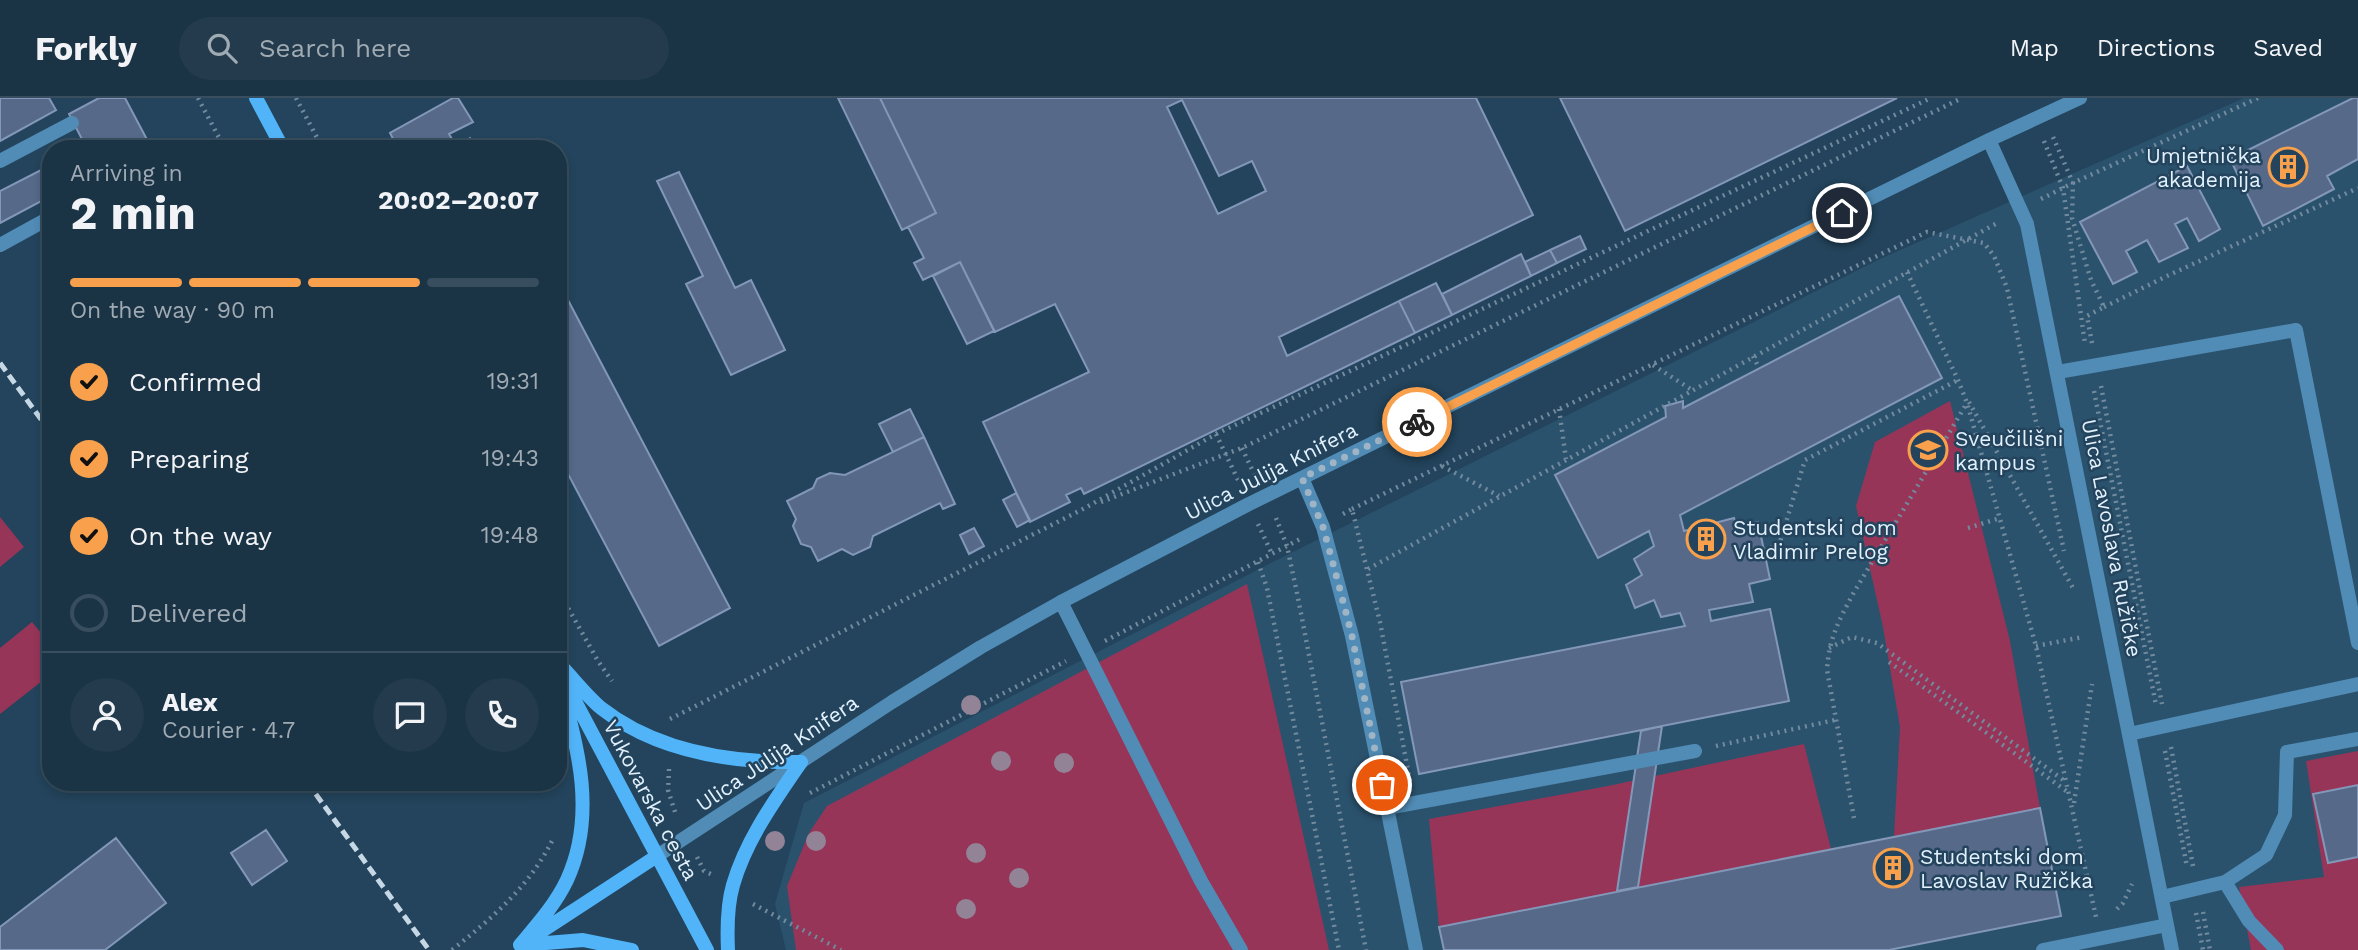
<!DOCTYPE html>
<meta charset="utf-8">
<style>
:root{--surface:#1a3345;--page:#233b4c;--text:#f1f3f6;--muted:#9faab3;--line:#384e5e;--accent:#f8a04b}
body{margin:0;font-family:"Work Sans",sans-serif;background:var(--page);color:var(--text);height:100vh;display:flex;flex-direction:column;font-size:26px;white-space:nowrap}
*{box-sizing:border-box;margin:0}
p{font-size:23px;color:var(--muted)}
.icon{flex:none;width:38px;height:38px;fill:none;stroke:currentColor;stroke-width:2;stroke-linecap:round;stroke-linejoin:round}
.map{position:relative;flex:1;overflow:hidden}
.details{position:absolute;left:42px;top:42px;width:525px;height:651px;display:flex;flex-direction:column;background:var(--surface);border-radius:28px;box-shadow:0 4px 10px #0003,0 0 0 2px var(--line)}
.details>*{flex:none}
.pin{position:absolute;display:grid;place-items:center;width:60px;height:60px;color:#fff;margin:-30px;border:4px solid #fff;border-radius:50%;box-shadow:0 2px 7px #0007}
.courier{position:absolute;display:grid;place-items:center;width:70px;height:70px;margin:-35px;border:5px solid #f8a04b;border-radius:50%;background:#fff;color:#222;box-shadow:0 2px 9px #0007}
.summary em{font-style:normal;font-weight:700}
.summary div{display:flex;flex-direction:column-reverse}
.summary{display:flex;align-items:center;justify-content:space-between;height:119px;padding:0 28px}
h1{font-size:46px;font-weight:700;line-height:52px}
.bar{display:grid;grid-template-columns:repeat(4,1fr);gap:10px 7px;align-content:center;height:84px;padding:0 28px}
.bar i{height:9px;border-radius:5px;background:var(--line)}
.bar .active{background:var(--accent)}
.bar p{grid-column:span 4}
.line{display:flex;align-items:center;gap:18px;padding:0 28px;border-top:2px solid var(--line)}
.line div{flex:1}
.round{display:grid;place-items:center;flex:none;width:74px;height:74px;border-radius:37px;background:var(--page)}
ol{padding:0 28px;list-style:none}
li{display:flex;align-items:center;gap:21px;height:77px}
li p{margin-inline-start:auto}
li .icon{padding:7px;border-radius:50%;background:var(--accent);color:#111;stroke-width:4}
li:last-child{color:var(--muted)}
li i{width:38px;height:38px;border:4px solid var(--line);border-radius:50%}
header{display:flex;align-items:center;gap:42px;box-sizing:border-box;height:98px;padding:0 35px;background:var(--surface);border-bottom:2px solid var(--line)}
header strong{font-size:33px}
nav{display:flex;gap:38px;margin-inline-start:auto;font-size:24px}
.search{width:490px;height:63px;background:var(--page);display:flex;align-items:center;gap:18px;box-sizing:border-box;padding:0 24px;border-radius:38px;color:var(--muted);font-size:26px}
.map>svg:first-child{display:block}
</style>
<header>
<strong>Forkly</strong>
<div class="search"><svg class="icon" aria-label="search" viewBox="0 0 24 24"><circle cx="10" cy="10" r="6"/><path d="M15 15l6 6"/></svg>Search here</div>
<nav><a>Map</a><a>Directions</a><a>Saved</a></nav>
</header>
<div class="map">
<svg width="2358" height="852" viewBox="0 0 2358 852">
<rect width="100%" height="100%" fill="#23445c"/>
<path fill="#2b526d" d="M2244,0h114v852h-1572l-11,-46 29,-101 467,-240 609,-304z"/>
<path fill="#963558" d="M1950,303l60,240 30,167 -146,29 6,-110 -17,-100 -27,-121 19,-64z
M0,419l24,30 -24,20z
M1247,486l82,366h-533l-9,-64 22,-53 18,-27z
M32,524l19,23v29l-51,40v-66z
M1804,646l27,105 -392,78 -10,-108 179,-33z
M2358,653v199h-107l-12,-63 85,-10 -18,-116z"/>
<path fill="#566989" stroke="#8397b9" stroke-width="2" fill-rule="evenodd" d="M0,0h49l7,12 -56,31z
M99,0h26l27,51h-65l-18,-35z
M453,0h5l15,24 -24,12 7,12 14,-8 6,11h-78l-8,-16z
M838,0h42l56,115 -34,17z
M880,0h596l57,117 -254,122 8,19 112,-55 16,32 -331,161 -3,-6 -15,7 4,7 -40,20 -47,-100 106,-50 -34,-68 -60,28 -35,-70 -37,18 -9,-17 10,-5 -16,-31 28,-14zM1182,2l37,76 33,-15 14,30 -48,23 -51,-107z
M1560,0h337l-272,133z
M2353,0h5v61l-31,17 7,13 -71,37 -33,-67z
M51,67v31l-51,27v-32z
M2187,68l33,63 -21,12 -12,-23 -12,6 13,24 -29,14 -12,-22 -21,11 11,21 -24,12 -33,-62z
M679,74l56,116 16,-8 34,70 -54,25 -45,-91 17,-8 -46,-95z
M1580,138l6,13 -29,14 -7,-13z
M1550,152l7,13 -26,13 -6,-14z
M1521,156l10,22 -79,39 -10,-21z
M960,164l34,69 -27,13 -34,-68z
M558,183l172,327 -71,38 -101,-191z
M1436,185l16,32 -37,18 -16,-32z
M1899,198l43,82 -262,137 4,16 50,-13 3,9 21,-5 12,57 -21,5 4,18 -44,8 2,11 59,-12 19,92 -370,73 -18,-92 284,-56 -5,-13 -19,4 -7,-17 -19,8 -9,-23 16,-10 -8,-16 20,-13 -5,-15 -51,27 -43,-83 111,-58 -1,-11 18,-5v7z
M910,311l14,28 -31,15 -14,-28z
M924,339l31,67 -12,5 -3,-6 -67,33 -3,11 -17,8 -11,-6 -24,12 -7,-14 -10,-3 -8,-18 3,-7 -9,-18 26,-13 4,-9 13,-6 15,2z
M1016,395l14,27 -13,7 -14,-27z
M974,430l10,18 -15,8 -9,-19z
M1662,628l-24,161 -21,4 24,-160z
M2358,687v72l-30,6 -15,-69z
M2040,710l21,108 -172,34h-445l-5,-23z
M266,732l21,31 -35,24 -21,-32z
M116,740l50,65 -61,47h-105v-23z"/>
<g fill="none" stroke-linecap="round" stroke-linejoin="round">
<path stroke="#718a9d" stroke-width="4.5" stroke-dasharray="2 5" stroke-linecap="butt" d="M198,0l27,51
M296,0l27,51
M2044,43l19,47 22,156
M2041,101l32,-16 -20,-46
M1907,174l51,108 9,23 69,243 60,271
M2104,209l63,-31 191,-88
M2092,245l-5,-27 17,-9 -13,-27 -19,-62 1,-35 185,-85
M1753,258l6,12
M1653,267l39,25
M2101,288l61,318
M2094,293l62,314
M1969,304l104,186
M1559,311l7,50
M1216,336l24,50
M1242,350l13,28
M1442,368l57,30
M1101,404l141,-54 720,-350
M1352,411l575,-277 57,11 10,13 13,32 57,263
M1343,416l9,-5 28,113 30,159
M1276,420l11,28 11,52 68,352
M1258,426l14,30
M1968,430l32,-10
M1764,452l15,-5 26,-85 153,-80
M1258,464l9,26 72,362
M1368,471l631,-347
M558,492l40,71 14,20
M1105,543l197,-103
M2036,548l47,-9
M1829,550l23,-11 25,6 189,139
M1889,564l180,131
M670,621l415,-211 131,-74 715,-336
M1716,648l119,-26
M2171,649l22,119
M2165,653l22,116
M669,671l-1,21 8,25
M810,695l256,-132
M2074,705l18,-119
M1854,720l-27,-148c2,-31 11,-48 26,-76l114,-191
M697,759l7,14 9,4
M753,806l88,46
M2117,811l6,-6 9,-19
M2203,814l7,38
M2196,815l7,37
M452,852c40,-32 76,-62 100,-109"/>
<path stroke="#518cb6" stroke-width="14" d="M0,63l72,-38
M0,147l51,-28
M2058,274l238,-42 62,313
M1061,504l140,279 40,69
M2129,636l229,-50
M1387,710l308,-57
M2225,784l41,-27 19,-40 2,-63 71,-13
M2162,799l63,-15 24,39 28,29"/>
<path stroke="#518cb6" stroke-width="14" d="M1989,42l38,84 145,726
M1302,380l21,49 29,109 64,314
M657,758l235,-154 89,-55 80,-45 188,-98 740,-364 91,-42
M2043,852l124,-25"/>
<path stroke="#51b4f8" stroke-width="14" d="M256,0l27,51
M558,571l149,281
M564,571c12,13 24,28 37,39 56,44 131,55 200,54
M533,839l124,-81
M520,847c17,-20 35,-40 47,-65 29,-63 12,-130 -6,-193
M522,847l61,-5 49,10
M728,852c-1,-21 -1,-44 5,-65 13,-45 42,-85 68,-123"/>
<path stroke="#c6d7e5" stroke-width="5" stroke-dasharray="10 5" stroke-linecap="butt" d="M0,265l51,70
M307,684l122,168"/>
</g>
<g fill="#938396">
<circle cx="971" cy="607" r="10"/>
<circle cx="1001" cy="663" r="10"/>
<circle cx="1064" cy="665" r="10"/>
<circle cx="775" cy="743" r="10"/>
<circle cx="816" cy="743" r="10"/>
<circle cx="976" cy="755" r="10"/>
<circle cx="1019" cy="780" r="10"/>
<circle cx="966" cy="811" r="10"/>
</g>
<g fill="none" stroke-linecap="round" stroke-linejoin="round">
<path stroke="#9fb4c5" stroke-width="7" stroke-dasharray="0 12.6" d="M1382,687l-30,-149 -14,-54 -15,-55 -21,-49 115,-56"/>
<path stroke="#f8a04b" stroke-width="9" d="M1417,324l425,-209"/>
</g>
<defs>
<symbol id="building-ring" viewBox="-11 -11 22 22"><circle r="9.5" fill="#23445c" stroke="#f8a04b" stroke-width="1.5"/><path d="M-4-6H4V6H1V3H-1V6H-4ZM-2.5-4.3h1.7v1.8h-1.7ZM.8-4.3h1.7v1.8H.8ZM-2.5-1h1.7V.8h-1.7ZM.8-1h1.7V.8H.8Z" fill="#f8a04b"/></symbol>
<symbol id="university-ring" viewBox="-11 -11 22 22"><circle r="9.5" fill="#23445c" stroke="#f8a04b" stroke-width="1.5"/><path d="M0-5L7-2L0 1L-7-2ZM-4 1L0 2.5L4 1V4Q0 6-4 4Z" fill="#f8a04b"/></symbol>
</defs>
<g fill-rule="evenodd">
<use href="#building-ring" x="2266" y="47" width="44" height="44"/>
<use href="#university-ring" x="1906" y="330" width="44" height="44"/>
<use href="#building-ring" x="1684" y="419" width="44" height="44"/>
<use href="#building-ring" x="1871" y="748" width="44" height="44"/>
</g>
<g text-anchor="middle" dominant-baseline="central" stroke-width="5" stroke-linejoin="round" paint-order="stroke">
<g font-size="21" fill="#e2f1fd" stroke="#23445c" text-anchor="start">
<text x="2261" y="57" text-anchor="end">Umjetnička<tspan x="2261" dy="24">akademija</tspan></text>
<text x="1955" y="340">Sveučilišni<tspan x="1955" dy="24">kampus</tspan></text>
<text x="1733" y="429">Studentski dom<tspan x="1733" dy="24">Vladimir Prelog</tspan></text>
<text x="1920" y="758">Studentski dom<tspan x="1920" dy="24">Lavoslav Ružička</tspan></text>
</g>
<g font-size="21" fill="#e2f1fd" stroke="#23445c">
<text transform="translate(1271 373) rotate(-27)">Ulica Julija Knifera</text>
<text transform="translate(2112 440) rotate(79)">Ulica Lavoslava Ružičke</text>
<text transform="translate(777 655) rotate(-34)">Ulica Julija Knifera</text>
<text transform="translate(651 702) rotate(62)">Vukovarska cesta</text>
</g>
</g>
</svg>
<div class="pin" style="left:1382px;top:687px;background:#ea580c"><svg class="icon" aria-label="bag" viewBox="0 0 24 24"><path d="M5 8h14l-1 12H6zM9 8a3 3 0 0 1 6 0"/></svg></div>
<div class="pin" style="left:1842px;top:115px;background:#1f2937"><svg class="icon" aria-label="home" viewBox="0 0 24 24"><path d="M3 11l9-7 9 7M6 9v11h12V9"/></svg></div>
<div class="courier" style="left:1417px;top:324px"><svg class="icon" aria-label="bike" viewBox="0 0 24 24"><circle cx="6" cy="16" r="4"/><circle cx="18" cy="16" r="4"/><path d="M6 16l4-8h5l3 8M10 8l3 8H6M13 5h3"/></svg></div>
<section class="details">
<div class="summary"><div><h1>2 min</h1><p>Arriving in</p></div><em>20:02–20:07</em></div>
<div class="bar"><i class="active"></i><i class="active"></i><i class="active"></i><i></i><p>On the way · 90 m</p></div>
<ol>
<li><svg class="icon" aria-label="check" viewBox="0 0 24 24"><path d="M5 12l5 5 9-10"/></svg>Confirmed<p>19:31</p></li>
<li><svg class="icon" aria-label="check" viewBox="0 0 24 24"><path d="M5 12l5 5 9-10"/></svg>Preparing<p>19:43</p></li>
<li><svg class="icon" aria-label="check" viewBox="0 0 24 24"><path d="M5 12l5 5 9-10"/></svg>On the way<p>19:48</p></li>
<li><i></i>Delivered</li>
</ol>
<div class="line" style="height:126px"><a class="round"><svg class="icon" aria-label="person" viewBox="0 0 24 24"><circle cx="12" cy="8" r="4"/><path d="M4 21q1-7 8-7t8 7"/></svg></a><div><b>Alex</b><p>Courier · 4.7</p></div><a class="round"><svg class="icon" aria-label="chat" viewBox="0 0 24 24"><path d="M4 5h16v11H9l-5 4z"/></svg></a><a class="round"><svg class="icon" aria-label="phone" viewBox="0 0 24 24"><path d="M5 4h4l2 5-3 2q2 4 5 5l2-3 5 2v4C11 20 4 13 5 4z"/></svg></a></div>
</section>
</div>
